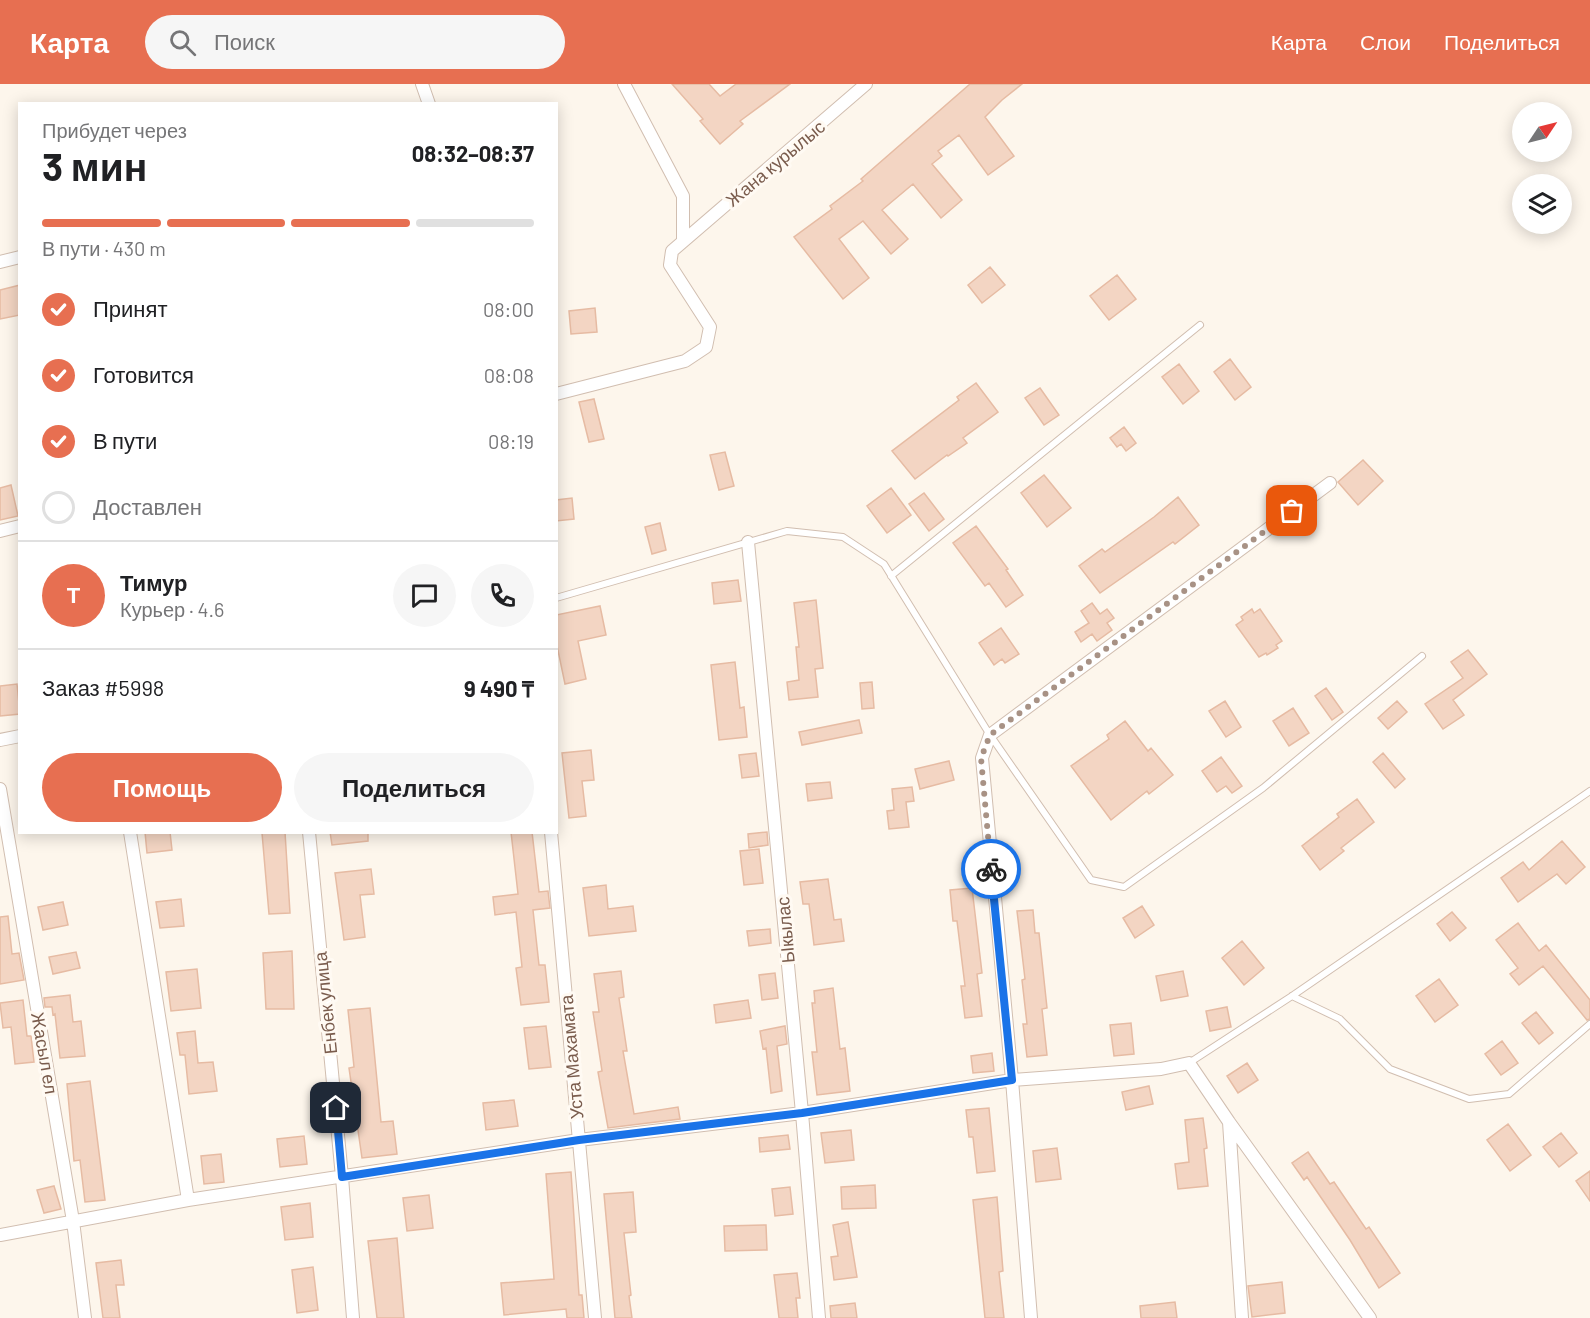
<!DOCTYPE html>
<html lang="ru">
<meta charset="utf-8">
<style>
:root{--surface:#fff;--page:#f6f6f6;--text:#202124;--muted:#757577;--line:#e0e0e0;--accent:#e76f51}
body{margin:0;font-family:Barlow,sans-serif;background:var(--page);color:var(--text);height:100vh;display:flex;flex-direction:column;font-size:22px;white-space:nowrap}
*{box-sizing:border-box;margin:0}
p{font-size:20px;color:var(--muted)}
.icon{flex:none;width:33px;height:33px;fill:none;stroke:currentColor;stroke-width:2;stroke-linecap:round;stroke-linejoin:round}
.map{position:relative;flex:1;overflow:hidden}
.side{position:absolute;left:18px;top:18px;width:540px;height:732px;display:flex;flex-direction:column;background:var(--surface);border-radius:0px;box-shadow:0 3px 15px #0003}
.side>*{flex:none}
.needle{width:39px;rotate:55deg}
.controls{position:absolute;left:1512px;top:18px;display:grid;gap:12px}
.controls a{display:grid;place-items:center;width:60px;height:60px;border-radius:50%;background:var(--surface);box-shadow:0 3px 15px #0003;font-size:30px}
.pin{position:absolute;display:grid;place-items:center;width:51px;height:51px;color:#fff;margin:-26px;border-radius:12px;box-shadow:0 3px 9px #0006}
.courier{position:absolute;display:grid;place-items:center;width:60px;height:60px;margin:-30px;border:4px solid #1a73e8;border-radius:50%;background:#fff;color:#222;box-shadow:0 2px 8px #0007}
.summary em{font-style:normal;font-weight:700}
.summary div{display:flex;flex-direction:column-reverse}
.summary{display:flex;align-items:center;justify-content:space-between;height:102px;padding:0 24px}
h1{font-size:39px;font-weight:700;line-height:45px}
.bar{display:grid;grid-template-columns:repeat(4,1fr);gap:9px 6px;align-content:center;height:72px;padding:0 24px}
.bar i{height:8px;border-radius:4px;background:var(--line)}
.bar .active{background:var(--accent)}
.bar p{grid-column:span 4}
.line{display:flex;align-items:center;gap:15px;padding:0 24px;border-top:2px solid var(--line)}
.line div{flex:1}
.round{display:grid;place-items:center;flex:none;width:63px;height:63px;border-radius:32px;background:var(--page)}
ol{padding:0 24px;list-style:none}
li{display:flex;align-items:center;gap:18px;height:66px}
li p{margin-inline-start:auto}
li .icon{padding:6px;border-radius:50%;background:var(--accent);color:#fff;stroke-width:4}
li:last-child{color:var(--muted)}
li i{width:33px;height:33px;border:3px solid var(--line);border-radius:50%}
.cta{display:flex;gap:12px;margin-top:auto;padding:12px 24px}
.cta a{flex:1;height:69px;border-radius:36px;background:var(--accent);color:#fff;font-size:24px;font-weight:700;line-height:69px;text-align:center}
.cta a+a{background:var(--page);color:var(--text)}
header{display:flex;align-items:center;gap:36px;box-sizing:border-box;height:84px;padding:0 30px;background:var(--accent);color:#fff}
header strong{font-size:28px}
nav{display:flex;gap:33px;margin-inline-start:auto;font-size:21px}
.search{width:420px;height:54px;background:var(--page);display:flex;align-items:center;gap:15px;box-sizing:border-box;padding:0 21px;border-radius:33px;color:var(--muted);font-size:22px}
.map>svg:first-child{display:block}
</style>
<header>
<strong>Карта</strong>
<div class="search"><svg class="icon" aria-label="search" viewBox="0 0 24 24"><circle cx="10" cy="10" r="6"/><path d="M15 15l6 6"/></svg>Поиск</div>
<nav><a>Карта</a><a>Слои</a><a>Поделиться</a></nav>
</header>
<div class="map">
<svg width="1590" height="1234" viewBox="0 0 1590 1234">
<rect width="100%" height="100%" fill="#fdf6ec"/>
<path fill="#f3d5c3" stroke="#e6bba3" stroke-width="1.5" d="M672,0h37l11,12 16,-12h54l-50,37 3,3 -23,20 -20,-23 3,-2z
M970,0h52l-20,16 -17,17 29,39 -26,19 -29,-40 -21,16 4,5 -10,8 30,36 -21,18 -28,-34 -31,26 26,29 -17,15 -28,-33 -24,18 30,39 -26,21 -49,-62 38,-28 -2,-3 33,-25 -2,-2z
M990,183l15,18 -23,18 -14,-18z
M1117,191l19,24 -27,21 -19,-24z
M20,201v30l-20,4v-29z
M595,224l2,24 -26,2 -2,-23z
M1230,275l21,28 -16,13 -21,-28z
M1179,280l20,27 -16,13 -21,-27z
M976,299l22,29 -35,26 4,5 -19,13 -1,-1 -32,24 -23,-28 67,-51 -2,-3z
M1040,304l19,27 -15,10 -19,-27z
M594,315l10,40 -15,3 -10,-40z
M1124,343l12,16 -10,8 -5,-7 -4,3 -7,-9z
M725,368l9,34 -15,4 -9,-35z
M1363,376l20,21 -25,24 -20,-23z
M1044,391l27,33 -24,19 -26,-34z
M11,401l7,31 -18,4v-32z
M891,404l20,27 -24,18 -20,-27z
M924,409l20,26 -15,12 -20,-27z
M1178,413l21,28 -24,19 -2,-2 -73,51 -21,-27 23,-17 3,3 49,-35z
M572,414l2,21 -18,2v-21z
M660,439l6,27 -14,4 -7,-27z
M976,442l32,43 -2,1 17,25 -17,12 -17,-24 -4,3 -32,-43z
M738,496l3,21 -27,3 -2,-21z
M816,516l7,68 -8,1 3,28 -29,3 -2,-18 12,-2 -3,-33h3l-5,-44z
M1092,519l8,11 7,-5 7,9 -7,5 5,7 -15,11 -5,-7 -11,8 -6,-10 14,-9 -8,-12z
M600,522l6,29 -28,6 8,38 -21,5 -9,-43v-26z
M1252,525l2,4 6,-4 22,32 -6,4 2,3 -11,7 -1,-2 -7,4 -23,-32 7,-5 -2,-3z
M1001,544l18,26 -14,9 -3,-4 -8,6 -15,-22z
M1468,566l19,24 -34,26 11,15 -21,14 -18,-25 38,-26 -12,-16z
M735,578l5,46 4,-1 3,30 -28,3 -8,-75z
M872,598l2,26 -12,1 -2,-26z
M17,600l3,30 -20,2v-30z
M1326,604l17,24 -11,8 -17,-24z
M1225,617l16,26 -15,10 -17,-26z
M1397,617l10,11 -19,17 -10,-11z
M1293,624l16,25 -20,13 -16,-25z
M859,636l3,13 -60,12 -3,-13z
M1125,637l23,30 3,-3 22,27 -24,19 -2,-3 -36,29 -40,-54 38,-27 -2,-4z
M591,666l3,30 -12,1 4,35 -17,2 -7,-65z
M756,669l3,23 -17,2 -3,-23z
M1383,669l22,26 -10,9 -22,-26z
M1221,673l21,29 -10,7 -6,-7 -9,6 -15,-21z
M949,677l5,19 -34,9 -5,-20z
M830,698l2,16 -24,3 -2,-17z
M912,703l2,14 -8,1 3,25 -20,2 -2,-18 7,-1 -2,-21z
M1357,715l17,23 -33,26 3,3 -24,19 -18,-24 37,-29 -2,-3z
M145,748h25l2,18 -25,3z
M285,748l5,81 -21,1 -7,-81z
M330,748h38v9l-36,4z
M511,748h21l7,60 9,-1 2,17 -17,2 6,55h6l4,37 -28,3 -5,-37 6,-1 -6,-55 -21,3 -2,-18 25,-3z
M767,748l1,13 -19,3 -1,-14z
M1562,757l23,26 -19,17 -9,-10 -39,28 -17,-24 22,-16 6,8z
M759,765l4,34 -19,2 -4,-34z
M371,785l3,25 -14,1 5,42 -21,3 -9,-67z
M828,795l6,41 7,-1 3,22 -30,4 -5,-41h-6l-3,-22z
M606,801l2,24 25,-3 3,25 -47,5 -6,-48z
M972,804l10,85 -5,1 5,42 -17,2 -4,-32h4l-8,-65h-4l-3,-31z
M181,815l3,27 -24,2 -4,-26z
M63,818l5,23 -25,5 -5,-23z
M1142,822l12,19 -19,13 -12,-20z
M1033,826l2,23h4l8,75 -5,1 5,46 -20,2 -4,-33h4l-5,-44 3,-1 -8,-68z
M1452,828l14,16 -16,13 -13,-17z
M8,832l4,38 7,-1 5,27 -24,4v-67z
M1518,839l21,28 7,-6 44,55v19l-3,1 -44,-54 -24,19 -9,-11 8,-6 -22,-28z
M770,845l1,14 -22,3 -2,-15z
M1242,857l22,27 -20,17 -22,-27z
M292,867l2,58h-28l-3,-56z
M76,868l4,16 -27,6 -4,-17z
M197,885l4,39 -30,3 -5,-39z
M621,887l3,26 -5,1 8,53h-4l11,63 44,-7 2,12 -72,9 -10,-56 4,-1 -9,-59h6l-5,-38z
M1183,887l5,25 -27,5 -5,-25z
M775,889l3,25 -16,2 -3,-25z
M1439,895l19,26 -23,17 -19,-26z
M833,904l7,61 5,-1 5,43 -33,4 -5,-43h5l-5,-49h3l-1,-12z
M70,911l3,27 8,-1 4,35 -25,2 -5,-44 -2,1 -1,-8h-7l-1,-9z
M23,916l4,36h4l3,26 -19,2 -4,-37 -8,1 -3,-25z
M748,916l3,18 -35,5 -2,-18z
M1227,923l4,20 -21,4 -4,-20z
M370,924l11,114 12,-1 4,33 -35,4 -13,-90 5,-1 -6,-57z
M1536,928l17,21 -14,11 -17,-21z
M1131,939l3,31 -20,2 -4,-31z
M546,942l5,41 -22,2 -5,-41z
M785,942l2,18 -10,2 5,45 -11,2 -5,-45 -3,1 -3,-18z
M195,947l3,32 15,-1 4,29 -28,3 -4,-39h-5l-3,-22z
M1502,957l16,22 -17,12 -16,-21z
M992,969l2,18 -21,2 -2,-17z
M1247,979l11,17 -20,13 -11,-17z
M90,997l15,119 -20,2 -5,-42 -6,1 -7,-77z
M1149,1002l4,18 -27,6 -4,-18z
M514,1016l4,26 -32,4 -3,-27z
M989,1024l6,63 -18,2 -4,-36h-4l-3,-27z
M1203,1034l4,30 -3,1 4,37 -30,3 -3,-25 14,-2 -4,-42z
M1508,1040l23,31 -21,16 -23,-31z
M851,1046l3,30 -29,3 -4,-30z
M1561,1049l16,20 -18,14 -16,-20z
M788,1051l2,14 -30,3 -1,-14z
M304,1052l3,28 -27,3 -3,-28z
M1057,1064l4,31 -25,3 -3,-31z
M1308,1068l22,32 4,-2 32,47 3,-2 31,46 -21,15 -29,-48 -43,-63 -3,3 -12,-17z
M221,1070l3,28 -20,2 -3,-28z
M1590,1087v30l-14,-20z
M571,1088l8,123h3l2,23h-17l-1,-9 -62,6 -3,-32 53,-4 -8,-105z
M875,1101l1,23 -34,1 -1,-22z
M54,1102l7,23 -17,4 -7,-23z
M790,1103l3,27 -18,2 -3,-27z
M633,1108l3,40 -12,1 7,62 -2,1 3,22h-17l-11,-124z
M429,1111l4,33 -26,3 -4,-33z
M997,1113l6,74 -4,1 5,46h-19l-12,-118z
M310,1119l3,34 -28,3 -4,-33z
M848,1138l9,55 -23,3 -3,-23 7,-1 -5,-31z
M766,1141l1,25 -42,1 -1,-25z
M397,1154l7,80h-27l-9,-77z
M121,1176l3,25h-8l4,33h-17l-7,-55z
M313,1183l5,43 -21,3 -5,-43z
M797,1189l3,25h-4l2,20h-19l-5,-43z
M1282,1198l3,31 -33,4 -4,-31z
M1175,1218l2,16h-36l-1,-12z
M855,1219l2,15h-26l-1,-12z"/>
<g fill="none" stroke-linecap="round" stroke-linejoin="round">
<defs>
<path id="service" d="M891,492l309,-251
M556,514l231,-67 56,6 41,27 106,171 101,145 33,7 139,-99 159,-132
M1292,912l48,23 50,50 79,30 40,-5 81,-70
M1189,979l103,-67 298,-205"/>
<path id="minor" d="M422,0l7,20
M624,0l59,112v45
M0,178l20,-5
M556,310l129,-33 21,-14 4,-20 -40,-62 2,-14 194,-167
M0,447l20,-5
M748,458l54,571 17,205
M0,656l20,-4
M0,705l73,432 12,97
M130,748l58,368
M309,748l33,345 11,141
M551,748l44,486
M1229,1038l13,196
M0,1151l188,-35 391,-60 223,-27 210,-33 149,-11 28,-6 40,59 141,196
M1031,1234l-19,-238 -30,-322 8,-23 340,-252"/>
</defs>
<use href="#service" stroke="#d1beb0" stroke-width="8"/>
<use href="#minor" stroke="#d1beb0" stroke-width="14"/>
<use href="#service" stroke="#fff" stroke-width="6"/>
<use href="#minor" stroke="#fff" stroke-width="12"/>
</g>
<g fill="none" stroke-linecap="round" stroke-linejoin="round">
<path stroke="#a89285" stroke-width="6" stroke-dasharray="0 10.8" d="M991,785l-10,-111 9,-23 302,-224"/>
<path stroke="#1a73e8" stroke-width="8" d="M336,1024l6,69 237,-37 223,-27 210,-33 -21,-211"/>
</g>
<g text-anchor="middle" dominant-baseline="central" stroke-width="6" stroke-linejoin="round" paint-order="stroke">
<g font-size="18" fill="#7a5c4d" stroke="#fffaf3">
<text transform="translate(775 79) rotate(-40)">Жана курылыс</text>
<text transform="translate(785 846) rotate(-95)">Ыкылас</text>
<text transform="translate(325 919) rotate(-96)">Енбек улица</text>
<text transform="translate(45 969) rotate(80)">Жасыл ел</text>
<text transform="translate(571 973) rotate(-95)">Уста Махамата</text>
</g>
</g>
</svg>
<div class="controls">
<a><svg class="needle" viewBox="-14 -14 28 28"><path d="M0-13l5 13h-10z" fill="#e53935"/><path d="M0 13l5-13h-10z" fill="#757577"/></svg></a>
<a><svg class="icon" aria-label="layers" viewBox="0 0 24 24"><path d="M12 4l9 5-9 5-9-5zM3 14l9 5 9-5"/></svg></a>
</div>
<div class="pin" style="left:1292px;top:427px;background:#ea580c"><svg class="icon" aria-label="bag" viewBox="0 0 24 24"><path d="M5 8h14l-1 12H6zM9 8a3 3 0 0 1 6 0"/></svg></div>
<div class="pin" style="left:336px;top:1024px;background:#1f2937"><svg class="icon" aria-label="home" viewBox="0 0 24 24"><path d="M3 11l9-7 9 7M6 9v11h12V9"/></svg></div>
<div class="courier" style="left:991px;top:785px"><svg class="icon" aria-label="bike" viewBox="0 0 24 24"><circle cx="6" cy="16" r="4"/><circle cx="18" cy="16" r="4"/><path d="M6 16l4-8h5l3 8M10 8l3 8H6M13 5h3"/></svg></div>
<section class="side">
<div class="summary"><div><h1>3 мин</h1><p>Прибудет через</p></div><em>08:32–08:37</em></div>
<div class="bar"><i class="active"></i><i class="active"></i><i class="active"></i><i></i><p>В пути · 430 m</p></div>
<ol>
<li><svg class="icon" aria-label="check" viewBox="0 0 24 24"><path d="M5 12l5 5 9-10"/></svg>Принят<p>08:00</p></li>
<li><svg class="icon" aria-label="check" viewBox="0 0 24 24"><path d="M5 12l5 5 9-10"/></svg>Готовится<p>08:08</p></li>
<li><svg class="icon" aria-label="check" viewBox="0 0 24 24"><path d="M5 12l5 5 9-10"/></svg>В пути<p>08:19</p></li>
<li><i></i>Доставлен</li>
</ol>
<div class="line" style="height:108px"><b class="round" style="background:var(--accent);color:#fff">Т</b><div><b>Тимур</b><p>Курьер · 4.6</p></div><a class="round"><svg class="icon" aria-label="chat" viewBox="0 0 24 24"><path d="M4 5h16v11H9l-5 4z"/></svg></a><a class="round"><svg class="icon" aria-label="phone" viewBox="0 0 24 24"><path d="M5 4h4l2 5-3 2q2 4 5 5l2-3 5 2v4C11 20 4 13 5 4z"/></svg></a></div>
<div class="line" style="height:78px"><div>Заказ #5998</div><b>9 490 ₸</b></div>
<div class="cta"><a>Помощь</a><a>Поделиться</a></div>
</section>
</div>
